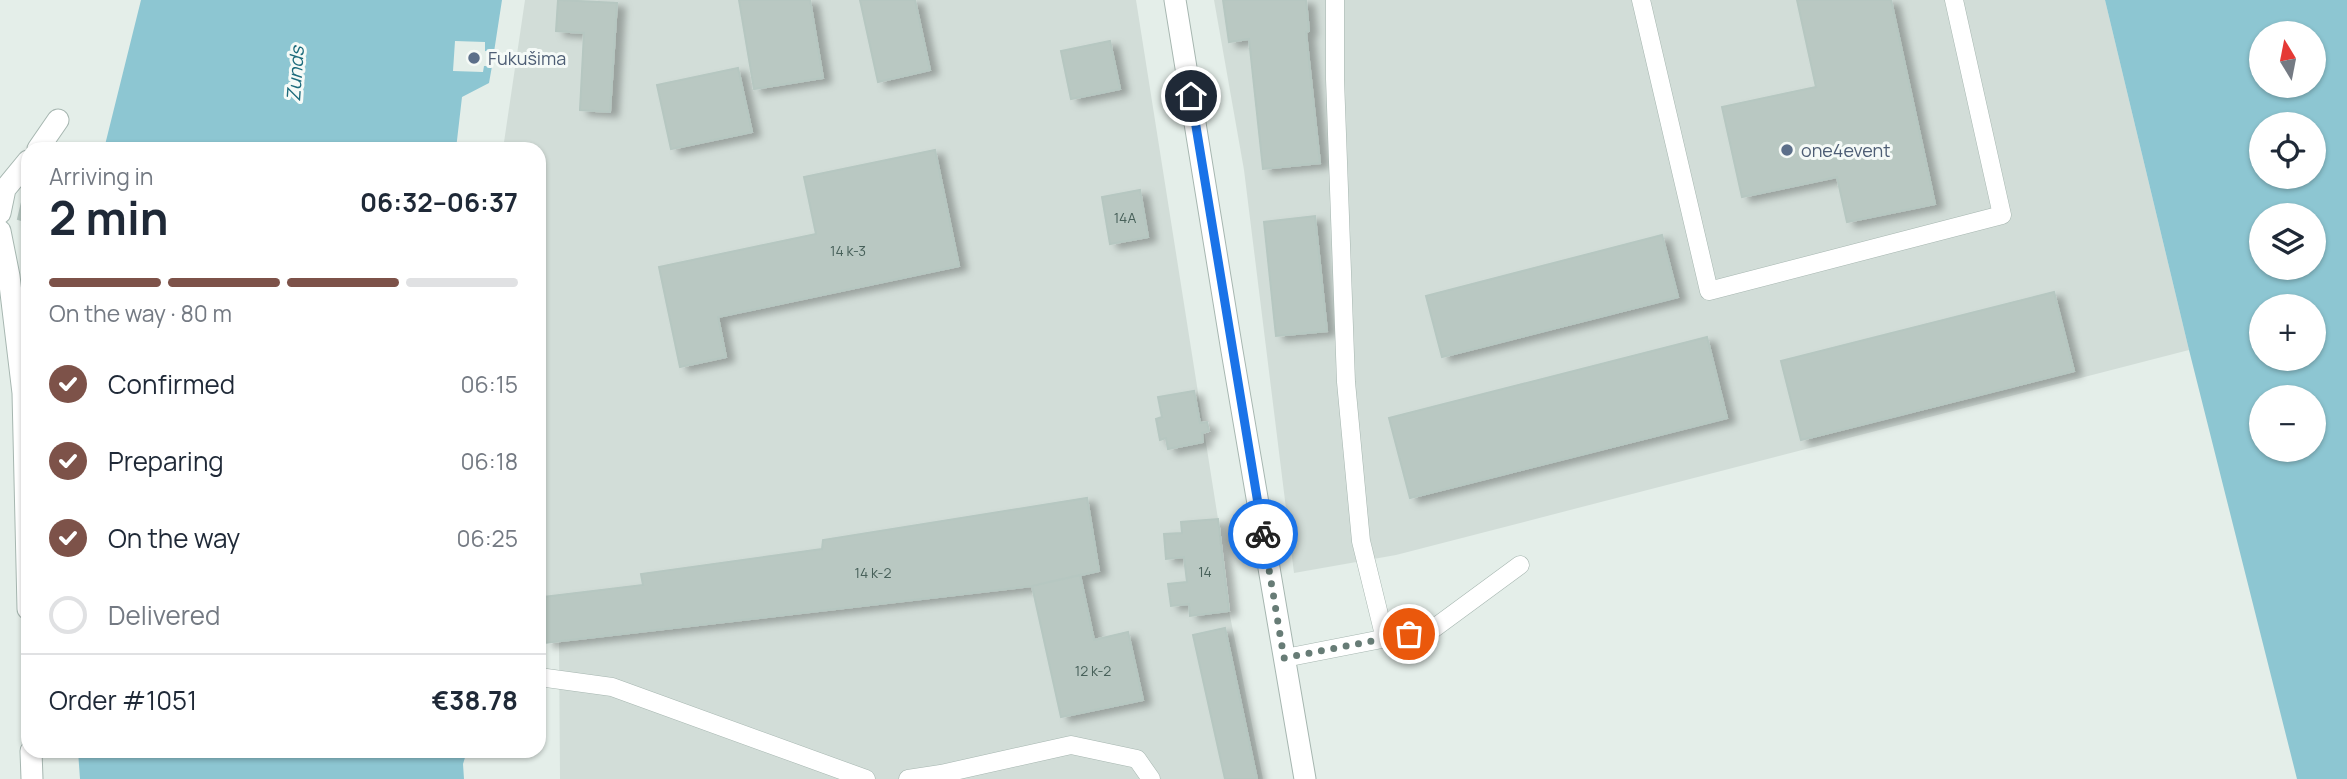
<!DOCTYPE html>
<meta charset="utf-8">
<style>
:root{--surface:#fff;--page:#f6f6f7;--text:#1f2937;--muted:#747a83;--line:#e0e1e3;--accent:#7d5249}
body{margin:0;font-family:Manrope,sans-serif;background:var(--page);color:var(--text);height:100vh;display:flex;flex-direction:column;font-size:26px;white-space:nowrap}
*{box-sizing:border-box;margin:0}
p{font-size:23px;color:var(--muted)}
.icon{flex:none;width:38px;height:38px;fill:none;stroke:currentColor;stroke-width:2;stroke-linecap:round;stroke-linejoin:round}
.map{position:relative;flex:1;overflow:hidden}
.side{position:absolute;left:21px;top:142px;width:525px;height:616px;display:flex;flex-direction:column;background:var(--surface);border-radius:21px;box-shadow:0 2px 5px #0004}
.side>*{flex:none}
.needle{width:46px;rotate:350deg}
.controls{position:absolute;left:2249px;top:21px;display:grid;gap:14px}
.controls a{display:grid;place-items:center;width:77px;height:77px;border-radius:50%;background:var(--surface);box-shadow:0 2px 5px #0004;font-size:35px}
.pin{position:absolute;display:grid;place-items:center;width:60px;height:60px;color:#fff;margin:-30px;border:4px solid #fff;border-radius:50%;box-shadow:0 2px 7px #0007}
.courier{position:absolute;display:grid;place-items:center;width:70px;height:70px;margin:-35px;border:5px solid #1a73e8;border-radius:50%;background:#fff;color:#222;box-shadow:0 2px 9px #0007}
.summary em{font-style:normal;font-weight:700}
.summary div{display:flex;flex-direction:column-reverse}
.summary{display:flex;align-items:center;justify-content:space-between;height:119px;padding:0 28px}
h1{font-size:46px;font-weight:700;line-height:52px}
.bar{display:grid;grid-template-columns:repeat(4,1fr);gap:10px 7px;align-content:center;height:84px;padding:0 28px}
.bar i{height:9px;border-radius:5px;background:var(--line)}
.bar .current{background:var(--accent)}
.bar p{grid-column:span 4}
.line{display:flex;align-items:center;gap:18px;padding:0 28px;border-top:2px solid var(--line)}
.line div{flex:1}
ol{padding:0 28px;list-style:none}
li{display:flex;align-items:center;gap:21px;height:77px}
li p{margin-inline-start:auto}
li .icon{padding:7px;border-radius:50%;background:var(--accent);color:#fff;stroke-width:4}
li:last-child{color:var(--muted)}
li i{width:38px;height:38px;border:4px solid var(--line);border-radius:50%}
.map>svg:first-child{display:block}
</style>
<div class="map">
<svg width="2347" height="779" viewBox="0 0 2347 779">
<defs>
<filter id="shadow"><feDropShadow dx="8" dy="4.5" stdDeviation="3.5" flood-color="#0004"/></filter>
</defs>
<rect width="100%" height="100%" fill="#e4eee9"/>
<path fill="#d2ddd8" d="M525,0h611l82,519 11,92 34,168h-703l-1,-137 -14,1 -6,-36v-458h-36z
M1214,0h891l84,350 -793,205 -102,18 -50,-403z"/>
<path fill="#8dc6d2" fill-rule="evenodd" d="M141,0h361l-8,52 -9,-1v-9l-30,-1 -2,30 30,1 1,-6h8l-3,17 -27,14 -6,52h-352z
M2105,0h242v779h-50l-108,-429zM2261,33h53v53h-53zM2261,124h53v53h-53zM2261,215h53v53h-53zM2261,306h53v53h-53zM2261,397h53v53h-53z
M78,751h389l-4,13 1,15h-384z"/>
<path fill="#b9c8c2" stroke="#b6c7c1" stroke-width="2" filter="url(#shadow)" d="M558,0l59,3 -7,109 -30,-2 4,-77 -28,-2z
M739,0h71l13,78 -69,11z
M860,0h55l15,70 -52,12z
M1223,0h83l3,31 -3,1 14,131 -57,6 -14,-130 -20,3z
M1797,0h94l44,204 -88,18 -10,-45 -95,20 -20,-90 94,-20z
M1110,41l10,48 -49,10 -10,-48z
M738,68l14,64 -81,17 -14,-64z
M935,150l24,116 -241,51 8,40 -46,10 -21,-100 157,-33 -12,-57z
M1140,190l8,47 -38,7 -8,-47z
M23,198l5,1v23l-10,-3z
M1315,216l12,115 -51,5 -12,-114z
M1662,235l16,62 -236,60 -16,-61z
M2054,292l20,79 -273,69 -20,-79z
M1707,337l20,81 -317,80 -21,-80z
M1194,391l6,32 7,-1 2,9 -7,2 1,9 -35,7 -2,-11 -6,2 -4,-21 6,-2 -4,-20z
M1087,498l12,73 -67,15 -487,57 -1,-46 99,-12 -2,-11 181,-25 1,-9z
M1218,519l11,92 -39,5 -1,-12 -18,2 -3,-22 19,-2 -3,-25 -18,2 -2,-25 18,-1 -1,-11z
M1080,575l14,65 34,-8 15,68 -82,17 -29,-131z
M1225,628l32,151h-32l-32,-144z"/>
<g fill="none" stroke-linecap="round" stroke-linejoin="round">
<defs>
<path id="lane" d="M1335,0v79l11,303 15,159 24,98
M1641,0l68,291 293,-76 -48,-215
M1285,658l148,-29 87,-64
M539,677l73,10 254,92
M908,779l33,-5 130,-29 66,14 14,20"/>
<path id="street" d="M1175,0l57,351 73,428
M38,149l20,-29
M0,213l5,-24 23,-28
M0,231l9,45 14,117 5,216
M31,751l1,28"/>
</defs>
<use href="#lane" stroke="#a6b6b0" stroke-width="19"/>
<use href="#street" stroke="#a6b6b0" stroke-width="23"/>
<use href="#lane" stroke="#fff" stroke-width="18"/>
<use href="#street" stroke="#fff" stroke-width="21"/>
</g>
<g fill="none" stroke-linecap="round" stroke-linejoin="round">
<path stroke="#677c76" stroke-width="7" stroke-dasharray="0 12.6" d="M1263,534l21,124 125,-24"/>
<path stroke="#1a73e8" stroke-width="9" d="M1191,96l72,438"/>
</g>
<g fill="#5c6f8a" stroke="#f5faf7" stroke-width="2.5">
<circle cx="474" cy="58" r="7"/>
<circle cx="1787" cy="150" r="7"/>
</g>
<g text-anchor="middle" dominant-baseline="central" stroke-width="6" stroke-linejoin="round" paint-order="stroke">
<g font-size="14" fill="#48615a">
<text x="1125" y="217">14A</text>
<text x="848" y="250">14 k-3</text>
<text x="1205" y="571">14</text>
<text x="873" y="572">14 k-2</text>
<text x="1093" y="670">12 k-2</text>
</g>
<g font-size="18" fill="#4e5e75" stroke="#f5faf7" text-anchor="start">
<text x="488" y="58">Fukušima</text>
<text x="1801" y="150">one4event</text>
</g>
<g font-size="19" font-style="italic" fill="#1d6b7c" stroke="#f5faf7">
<text transform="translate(295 74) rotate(-86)">Zunds</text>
</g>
</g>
</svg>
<div class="controls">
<a><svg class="needle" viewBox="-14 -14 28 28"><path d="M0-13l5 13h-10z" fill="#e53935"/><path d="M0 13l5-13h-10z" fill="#747a83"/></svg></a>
<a><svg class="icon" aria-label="locate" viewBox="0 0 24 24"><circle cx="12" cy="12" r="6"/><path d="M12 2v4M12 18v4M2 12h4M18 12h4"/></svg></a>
<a><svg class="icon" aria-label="layers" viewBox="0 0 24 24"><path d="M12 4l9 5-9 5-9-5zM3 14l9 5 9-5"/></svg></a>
<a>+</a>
<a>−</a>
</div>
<div class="pin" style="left:1409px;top:634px;background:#ea580c"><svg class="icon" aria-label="bag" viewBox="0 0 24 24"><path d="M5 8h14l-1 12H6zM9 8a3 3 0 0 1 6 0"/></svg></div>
<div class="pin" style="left:1191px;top:96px;background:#1f2937"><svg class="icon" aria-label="home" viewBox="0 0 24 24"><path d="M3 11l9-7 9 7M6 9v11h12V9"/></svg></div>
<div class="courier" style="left:1263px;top:534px"><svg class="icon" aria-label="bike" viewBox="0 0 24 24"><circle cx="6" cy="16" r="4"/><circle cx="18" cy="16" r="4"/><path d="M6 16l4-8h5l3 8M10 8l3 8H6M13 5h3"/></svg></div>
<section class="side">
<div class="summary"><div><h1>2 min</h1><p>Arriving in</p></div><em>06:32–06:37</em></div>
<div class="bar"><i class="current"></i><i class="current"></i><i class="current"></i><i></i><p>On the way · 80 m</p></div>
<ol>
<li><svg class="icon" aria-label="check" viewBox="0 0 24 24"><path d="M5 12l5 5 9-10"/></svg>Confirmed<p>06:15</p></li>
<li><svg class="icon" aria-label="check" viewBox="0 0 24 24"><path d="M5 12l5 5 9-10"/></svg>Preparing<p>06:18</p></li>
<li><svg class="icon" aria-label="check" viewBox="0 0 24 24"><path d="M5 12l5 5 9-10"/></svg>On the way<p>06:25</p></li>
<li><i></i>Delivered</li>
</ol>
<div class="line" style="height:91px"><div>Order #1051</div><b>€38.78</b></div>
</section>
</div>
